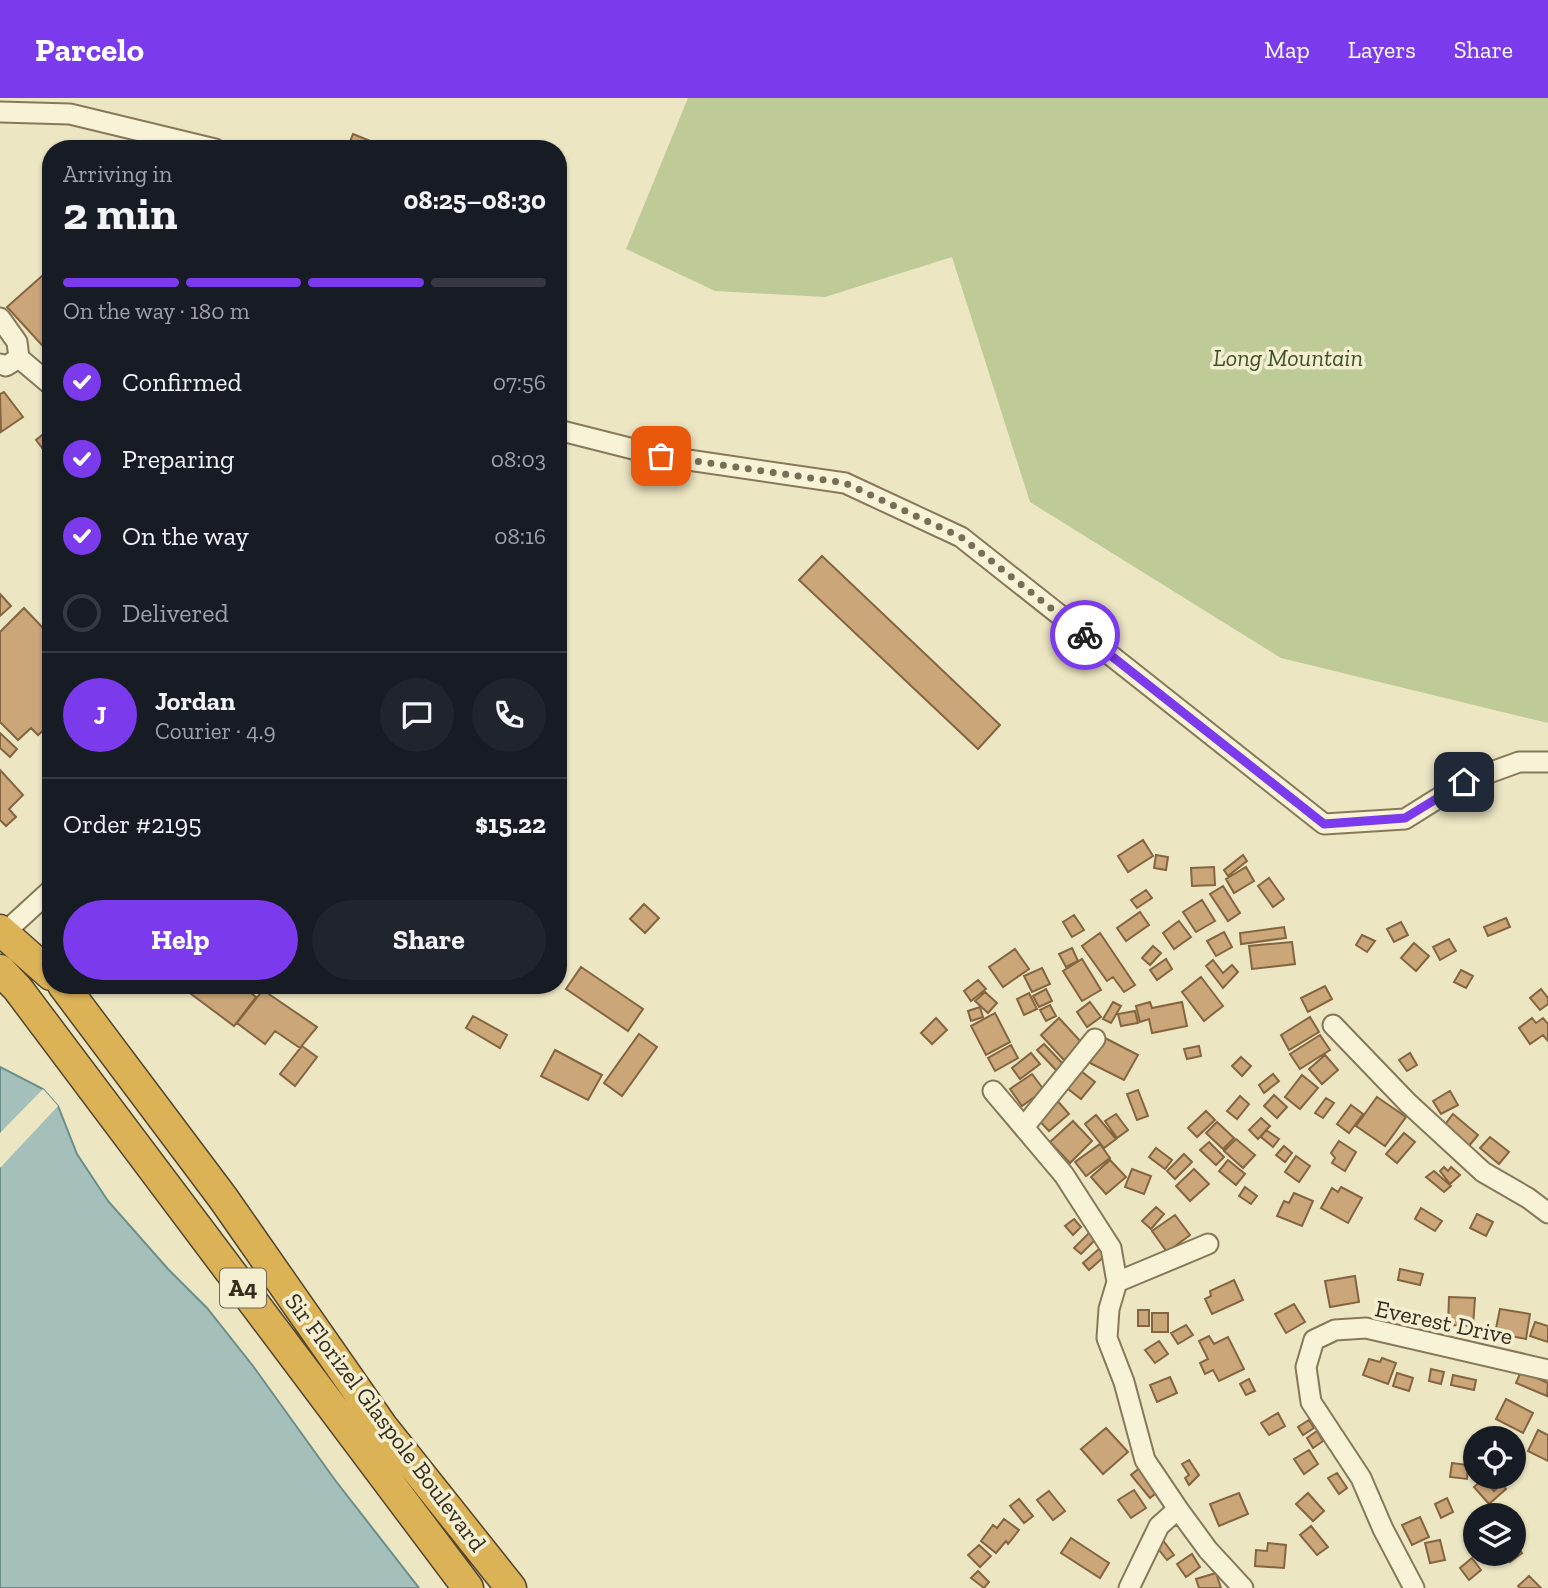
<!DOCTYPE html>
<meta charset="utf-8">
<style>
:root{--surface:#171b24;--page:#20242c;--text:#f1f3f6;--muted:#9ea1a6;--line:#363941;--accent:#7c3aed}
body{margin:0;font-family:"Zilla Slab",serif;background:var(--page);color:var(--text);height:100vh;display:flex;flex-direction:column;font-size:26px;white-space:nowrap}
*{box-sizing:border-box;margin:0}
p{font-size:23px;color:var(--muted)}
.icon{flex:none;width:38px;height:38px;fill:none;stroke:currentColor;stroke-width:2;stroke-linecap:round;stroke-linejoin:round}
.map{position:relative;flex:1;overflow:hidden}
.side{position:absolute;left:42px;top:42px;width:525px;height:854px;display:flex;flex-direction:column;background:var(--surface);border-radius:28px;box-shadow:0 2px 5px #0004}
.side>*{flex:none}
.buttons{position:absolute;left:1463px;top:1328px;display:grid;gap:14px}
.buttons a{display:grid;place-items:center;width:63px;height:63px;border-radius:50%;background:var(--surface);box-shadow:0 2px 5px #0004;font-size:35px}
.pin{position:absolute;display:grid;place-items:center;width:60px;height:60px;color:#fff;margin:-30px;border-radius:14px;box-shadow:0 4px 10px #0006}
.courier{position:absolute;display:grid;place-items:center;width:70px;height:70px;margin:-35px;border:5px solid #7c3aed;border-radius:50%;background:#fff;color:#222;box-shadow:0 2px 9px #0007}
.summary em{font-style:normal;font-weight:700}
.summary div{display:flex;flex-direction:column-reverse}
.summary{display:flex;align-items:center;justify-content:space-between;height:119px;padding:0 21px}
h1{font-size:46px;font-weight:700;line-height:52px}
.bar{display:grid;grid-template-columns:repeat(4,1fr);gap:10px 7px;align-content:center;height:84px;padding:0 21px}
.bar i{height:9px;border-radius:5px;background:var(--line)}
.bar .current{background:var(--accent)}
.bar p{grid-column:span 4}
.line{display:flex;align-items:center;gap:18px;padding:0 21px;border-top:2px solid var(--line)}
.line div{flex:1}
.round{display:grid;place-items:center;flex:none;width:74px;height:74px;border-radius:37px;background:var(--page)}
ol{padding:0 21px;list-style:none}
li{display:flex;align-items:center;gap:21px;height:77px}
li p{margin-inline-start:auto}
li .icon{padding:7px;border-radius:50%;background:var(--accent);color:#fff;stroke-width:4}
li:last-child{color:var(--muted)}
li i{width:38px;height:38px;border:4px solid var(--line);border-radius:50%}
.cta{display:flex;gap:14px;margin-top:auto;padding:14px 21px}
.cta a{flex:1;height:80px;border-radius:42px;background:var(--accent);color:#fff;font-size:28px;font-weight:700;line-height:80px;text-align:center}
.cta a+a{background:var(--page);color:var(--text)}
header{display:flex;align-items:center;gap:42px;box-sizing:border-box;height:98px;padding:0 35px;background:var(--accent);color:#fff}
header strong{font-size:33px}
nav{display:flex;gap:38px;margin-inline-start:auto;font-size:24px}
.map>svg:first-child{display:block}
</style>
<header>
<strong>Parcelo</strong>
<nav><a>Map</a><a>Layers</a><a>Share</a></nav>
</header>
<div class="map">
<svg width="1548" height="1490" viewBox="0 0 1548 1490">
<rect width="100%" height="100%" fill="#ede6c3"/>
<path fill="#becb97" d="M688,0h860v625l-267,-65 -251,-156 -78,-245 -127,40 -110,-6 -89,-42z"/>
<path fill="#a5c0bb" stroke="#6c8e8a" stroke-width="2" d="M0,969l43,22 15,17 19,48 31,47 60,68 39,39 46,58 82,114 84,108h-419z"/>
<path fill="#ede6c3" d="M43,991l15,17 -58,62v-35z"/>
<path fill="#caa679" stroke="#856540" stroke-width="2" d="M353,36l37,15h-43z
M51,170v87l-44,-48z
M4,294l19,25 -22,15 -1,-38z
M46,334l5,6v5l-8,6 -7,-9z
M822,458l178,169 -22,24 -179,-169z
M0,496l11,12 -11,10z
M24,510l19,20 8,-7v102l-13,12 -7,-7 -13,12 -18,-18v-90z
M0,635l17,16 -7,8 -10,-9z
M0,672l23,25 -14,14 7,8 -10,9 -6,-6z
M1143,742l10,16 -25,16 -10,-16z
M1156,757l12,2 -2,13 -12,-2z
M1243,757l4,6 -19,15 -4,-6z
M1214,769l1,18 -23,1 -1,-18z
M1246,769l8,14 -20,12 -8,-14z
M1269,780l15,21 -11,8 -15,-21z
M1223,788l17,27 -12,8 -18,-27z
M1146,792l6,8 -15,10 -6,-8z
M1202,802l13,21 -19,11 -13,-20z
M644,806l15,14 -14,15 -15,-14z
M1140,814l9,13 -23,16 -9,-13z
M1074,817l10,15 -12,7 -9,-15z
M1506,820l4,9 -22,9 -4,-9z
M1179,823l12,16 -17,12 -11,-16z
M1401,824l7,13 -14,7 -7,-13z
M1284,829l2,11 -45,6 -1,-11z
M1224,834l8,15 -16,9 -9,-15z
M1100,835l35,52 -11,7 -11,-15 -6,4 -25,-35z
M1362,837l13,6 -8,11 -11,-7z
M1449,841l7,12 -16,9 -7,-13z
M1292,844l3,22 -43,5 -3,-23z
M1414,845l15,13 -13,15 -15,-13z
M1153,848l8,7 -11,12 -8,-7z
M1072,850l6,13 -12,6 -7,-13z
M1015,851l14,20 -26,18 -14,-20z
M1082,861l19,31 -19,11 -19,-30z
M1166,861l6,10 -15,11 -7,-10z
M1213,862l10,13 9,-8 6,7 -15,16 -17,-22z
M581,869l62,42 -15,22 -62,-42z
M1042,870l8,16 -18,8 -8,-16z
M1461,872l12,6 -7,12 -12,-6z
M1201,879l22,29 -19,15 -22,-29z
M978,882l8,9 -15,12 -7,-10z
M179,887h62l15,12 -22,29z
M1325,888l7,13 -24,13 -7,-14z
M1046,891l6,12 -13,6 -6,-11z
M1541,891l7,9v6l-8,6 -10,-12z
M263,892l54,37 -17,21 -25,-17 -10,13 -28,-21z
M985,894l12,11 -9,10 -13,-12z
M1029,895l8,16 -13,6 -7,-16z
M1090,904l11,15 -14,10 -10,-15z
M1113,904l8,4 -10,17 -8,-4z
M1150,904l2,6 30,-6 5,24 -35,7 -3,-14 -9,3 -4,-16z
M1050,907l6,11 -10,5 -6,-11z
M980,909l3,10 -12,4 -3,-10z
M1135,913l3,12 -17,3 -3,-12z
M995,915l15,29 -24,13 -15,-29z
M473,918l34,19 -7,13 -34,-20z
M1310,919l9,15 -30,18 -8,-15z
M936,920l11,12 -15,14 -11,-11z
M1059,920l23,25 -18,17 -23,-25z
M1532,920l4,5 7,-5 5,6v17l-5,-6 -13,9 -11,-16z
M639,936l18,13 -35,49 -18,-13z
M1320,937l10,15 -30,19 -10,-15z
M1103,939l35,18 -14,25 -34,-17z
M1044,946l20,21 -7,6 -20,-21z
M1011,947l7,13 -23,13 -7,-13z
M302,948l15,11 -22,29 -15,-12z
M1199,948l2,10 -14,3 -3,-10z
M555,952l47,25 -14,25 -47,-24z
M1031,955l9,11 -20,15 -8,-11z
M1410,955l7,12 -10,6 -8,-11z
M1325,957l13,15 -16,14 -13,-15z
M1241,959l10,9 -9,10 -10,-10z
M1077,970l18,14 -14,17 -18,-14z
M1032,976l12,16 -22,16 -12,-17z
M1273,976l6,7 -15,12 -5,-8z
M1302,977l16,13 -18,21 -15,-12z
M1138,992l10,26 -11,4 -10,-26z
M1450,993l8,14 -17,9 -8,-13z
M1274,997l13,12 -10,11 -13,-12z
M1240,998l9,8 -12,15 -10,-8z
M1377,999l29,20 -21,29 -29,-20z
M1055,1000l14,16 -20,17 -14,-15z
M1326,1000l8,5 -11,15 -8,-5z
M1351,1007l12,9 -14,19 -12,-9z
M1206,1013l9,9 -18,17 -9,-9z
M1116,1016l12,16 -11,8 -12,-17z
M1453,1016l25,21 -10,12 -25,-20z
M1096,1017l20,24 -12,9 -19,-24z
M1261,1020l9,8 -12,13 -9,-9z
M1073,1023l19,20 -22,22 -20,-21z
M1217,1024l17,16 -11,11 -17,-16z
M1266,1032l13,9 -6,8 -12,-10z
M1404,1035l11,9 -18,21 -11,-9z
M1490,1039l19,15 -10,12 -19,-16z
M1236,1041l19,16 -12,13 -19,-17z
M1339,1043l17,11 -11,19 -13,-8 3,-5 -4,-5z
M1209,1044l15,15 -8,8 -16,-15z
M1100,1046l10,14 -24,18 -11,-14z
M1284,1048l8,7 -7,9 -9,-7z
M1156,1050l16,12 -7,9 -16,-12z
M1184,1056l8,8 -17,17 -8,-8z
M1296,1058l14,10 -11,16 -14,-10z
M1110,1062l16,17 -20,17 -15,-17z
M1228,1062l17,14 -9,11 -17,-14z
M1444,1069l4,4 3,-4 9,8 -10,9 -10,-13z
M1132,1071l19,7 -7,18 -19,-7z
M1194,1071l15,15 -19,17 -14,-15z
M1434,1073l17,15 -7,6 -18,-15z
M1245,1089l12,9 -6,8 -12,-8z
M1341,1089l21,11 -14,25 -27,-15 11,-20 6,4z
M1294,1095l19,8 -11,25 -25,-10 7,-15 5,2z
M1156,1109l8,7 -13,15 -9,-8z
M1421,1110l21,13 -7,10 -20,-12z
M1477,1116l16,8 -7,14 -16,-8z
M1175,1117l15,20 -23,17 -15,-21z
M1074,1121l7,8 -8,8 -8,-9z
M1089,1135l7,6 -15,15 -7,-6z
M1099,1151l6,7 -16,14 -6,-7z
M1400,1171l23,5 -3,11 -22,-5z
M1355,1178l4,26 -29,5 -5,-26z
M1234,1182l9,20 -31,14 -7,-15 6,-3 -1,-5z
M1449,1199l26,1 -2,28 -25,-1z
M1294,1206l11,18 -19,11 -11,-19z
M1500,1211l30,5 -4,25 -31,-6z
M1138,1212h11v16h-11z
M1152,1215h16v19h-16z
M1535,1224l13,4v16l-18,-6z
M1186,1227l7,10 -15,9 -7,-11z
M1209,1238l5,8 14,-7 16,32 -25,12 -6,-11 -8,4 -5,-11 8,-4 -9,-18z
M1159,1243l9,13 -13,9 -10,-13z
M1382,1260l14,5 -8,21 -25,-9 6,-16 11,3z
M1431,1271l13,3 -3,12 -12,-3z
M1521,1273l27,12 -1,13 -31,-13z
M1397,1275l16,5 -4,13 -16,-5z
M1453,1277l23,5 -2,10 -23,-5z
M1170,1279l7,16 -20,9 -7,-17z
M1249,1281l6,12 -9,4 -6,-11z
M1506,1301l27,14 -10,20 -27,-14z
M1278,1315l7,13 -16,9 -8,-12z
M1309,1322l5,8 -11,7 -5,-8z
M1106,1330l22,24 -25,22 -22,-25z
M1538,1332l10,5v26l-20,-10z
M1317,1333l6,10 -10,7 -6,-10z
M1309,1352l9,14 -14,10 -10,-15z
M1189,1362l10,15 -10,10 -4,-7 4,-3 -7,-11z
M1452,1365l16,2 -1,14 -17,-2z
M1142,1368l19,23 -11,9 -19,-23z
M1337,1375l10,15 -8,6 -11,-16z
M1483,1381l11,12 7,-7 5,5 -17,15 -15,-17z
M1134,1392l12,18 -15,10 -13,-18z
M1049,1393l16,20 -12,9 -16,-20z
M1239,1395l9,21 -29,12 -9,-22z
M1308,1395l16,18 -11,10 -17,-17z
M1447,1400l6,14 -12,6 -6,-14z
M1019,1401l14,17 -9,7 -14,-17z
M1420,1419l9,20 -17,8 -10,-20z
M1004,1421l15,11 -11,14 -2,-3 -10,12 -15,-12 12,-16 4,3z
M1311,1428l17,21 -11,8 -17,-20z
M1071,1440l38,25 -9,15 -39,-25z
M1162,1441l12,16 -7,5 -12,-15z
M1440,1442l5,20 -15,3 -5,-20z
M1268,1445l18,2 -2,23 -29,-2 1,-16 11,1z
M1514,1445l8,10 -12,9 -6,-8h10z
M979,1447l12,11 -11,11 -12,-12z
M1192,1456l8,13 -14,10 -9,-13z
M1472,1460l9,12 -12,10 -9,-12z
M978,1473l11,11 -5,6 -13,-10z
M1216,1475l5,15h-22l-3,-9z
M1529,1478l12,12h-21l-2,-2z"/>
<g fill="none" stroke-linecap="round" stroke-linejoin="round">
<defs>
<path id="minor" d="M0,14l70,2 145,35
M0,220l17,24 2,16 -13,8 -6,-2
M19,260l32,27
M558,332l103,26 184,27 116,54 363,287 81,-5 59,-37 55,-20h29
M4,835l47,-43
M1333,927l75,78 75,69 45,26 20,15
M993,993l71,84 47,73 6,34 -8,27 -2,29 17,44 21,78 33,49
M1024,1029l71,-88
M1117,1184l91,-38
M1129,1490l30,-62 19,-17 30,41 35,38
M1414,1490l-31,-59 -22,-51 -50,-76 -5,-35 8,-27 21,-10 31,-2 182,42"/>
<path id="highway" d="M0,832l51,45
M0,872l18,19 450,599
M63,887l160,213 159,228 129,162"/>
</defs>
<use href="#minor" stroke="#87785a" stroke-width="23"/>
<use href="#highway" stroke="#54452e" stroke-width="33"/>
<use href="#minor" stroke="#f8f2d6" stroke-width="19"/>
<use href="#highway" stroke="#dbb255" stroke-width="30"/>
</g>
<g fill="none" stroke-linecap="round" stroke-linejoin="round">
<path stroke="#776e58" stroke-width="7" stroke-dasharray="0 12.6" d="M661,358l184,27 116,54 124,98"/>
<path stroke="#7c3aed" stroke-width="9" d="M1085,537l239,189 81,-6 59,-36"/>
</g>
<g text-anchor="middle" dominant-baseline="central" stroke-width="7" stroke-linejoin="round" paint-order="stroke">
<rect fill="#f5efd2" stroke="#706754" stroke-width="2" x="220" y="1170.5" width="46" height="39" rx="5"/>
<g font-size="23" font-weight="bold" fill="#372d1e">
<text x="243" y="1190">A4</text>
</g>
<g font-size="24" font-style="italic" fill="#415325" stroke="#f5efd2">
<text x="1288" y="259">Long Mountain</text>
</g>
<g font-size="24" fill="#372d1e" stroke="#f5efd2">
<text transform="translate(1444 1224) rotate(12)">Everest Drive</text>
<text transform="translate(386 1324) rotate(53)">Sir Florizel Glaspole Boulevard</text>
</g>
</g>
</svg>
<div class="buttons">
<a><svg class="icon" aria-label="locate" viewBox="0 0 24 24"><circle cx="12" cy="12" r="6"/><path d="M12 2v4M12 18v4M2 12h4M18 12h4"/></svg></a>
<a><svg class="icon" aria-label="layers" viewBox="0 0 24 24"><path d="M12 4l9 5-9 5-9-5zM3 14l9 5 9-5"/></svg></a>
</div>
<div class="pin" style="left:661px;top:358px;background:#ea580c"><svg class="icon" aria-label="bag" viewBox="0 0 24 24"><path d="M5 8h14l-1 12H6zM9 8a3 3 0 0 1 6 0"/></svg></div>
<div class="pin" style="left:1464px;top:684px;background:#1f2937"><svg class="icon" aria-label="home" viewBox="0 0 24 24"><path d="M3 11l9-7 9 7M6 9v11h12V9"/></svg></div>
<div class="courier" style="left:1085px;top:537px"><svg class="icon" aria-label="bike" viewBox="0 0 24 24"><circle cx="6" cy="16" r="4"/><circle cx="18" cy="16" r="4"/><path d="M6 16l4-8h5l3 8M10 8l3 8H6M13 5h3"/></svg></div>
<section class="side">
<div class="summary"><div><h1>2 min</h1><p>Arriving in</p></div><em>08:25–08:30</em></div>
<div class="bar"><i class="current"></i><i class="current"></i><i class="current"></i><i></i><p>On the way · 180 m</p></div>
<ol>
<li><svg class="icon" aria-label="check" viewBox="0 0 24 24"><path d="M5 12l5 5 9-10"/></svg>Confirmed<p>07:56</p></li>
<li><svg class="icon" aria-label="check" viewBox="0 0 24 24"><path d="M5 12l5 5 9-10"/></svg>Preparing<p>08:03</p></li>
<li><svg class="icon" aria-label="check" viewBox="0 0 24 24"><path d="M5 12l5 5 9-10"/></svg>On the way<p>08:16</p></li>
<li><i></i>Delivered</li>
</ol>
<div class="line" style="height:126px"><b class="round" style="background:var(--accent);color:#fff">J</b><div><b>Jordan</b><p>Courier · 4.9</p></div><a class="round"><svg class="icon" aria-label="chat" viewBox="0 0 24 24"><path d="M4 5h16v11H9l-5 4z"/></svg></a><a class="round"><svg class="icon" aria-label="phone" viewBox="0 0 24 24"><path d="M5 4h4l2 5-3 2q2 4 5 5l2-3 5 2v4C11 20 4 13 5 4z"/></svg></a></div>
<div class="line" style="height:91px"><div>Order #2195</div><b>$15.22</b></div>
<div class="cta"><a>Help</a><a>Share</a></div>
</section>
</div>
